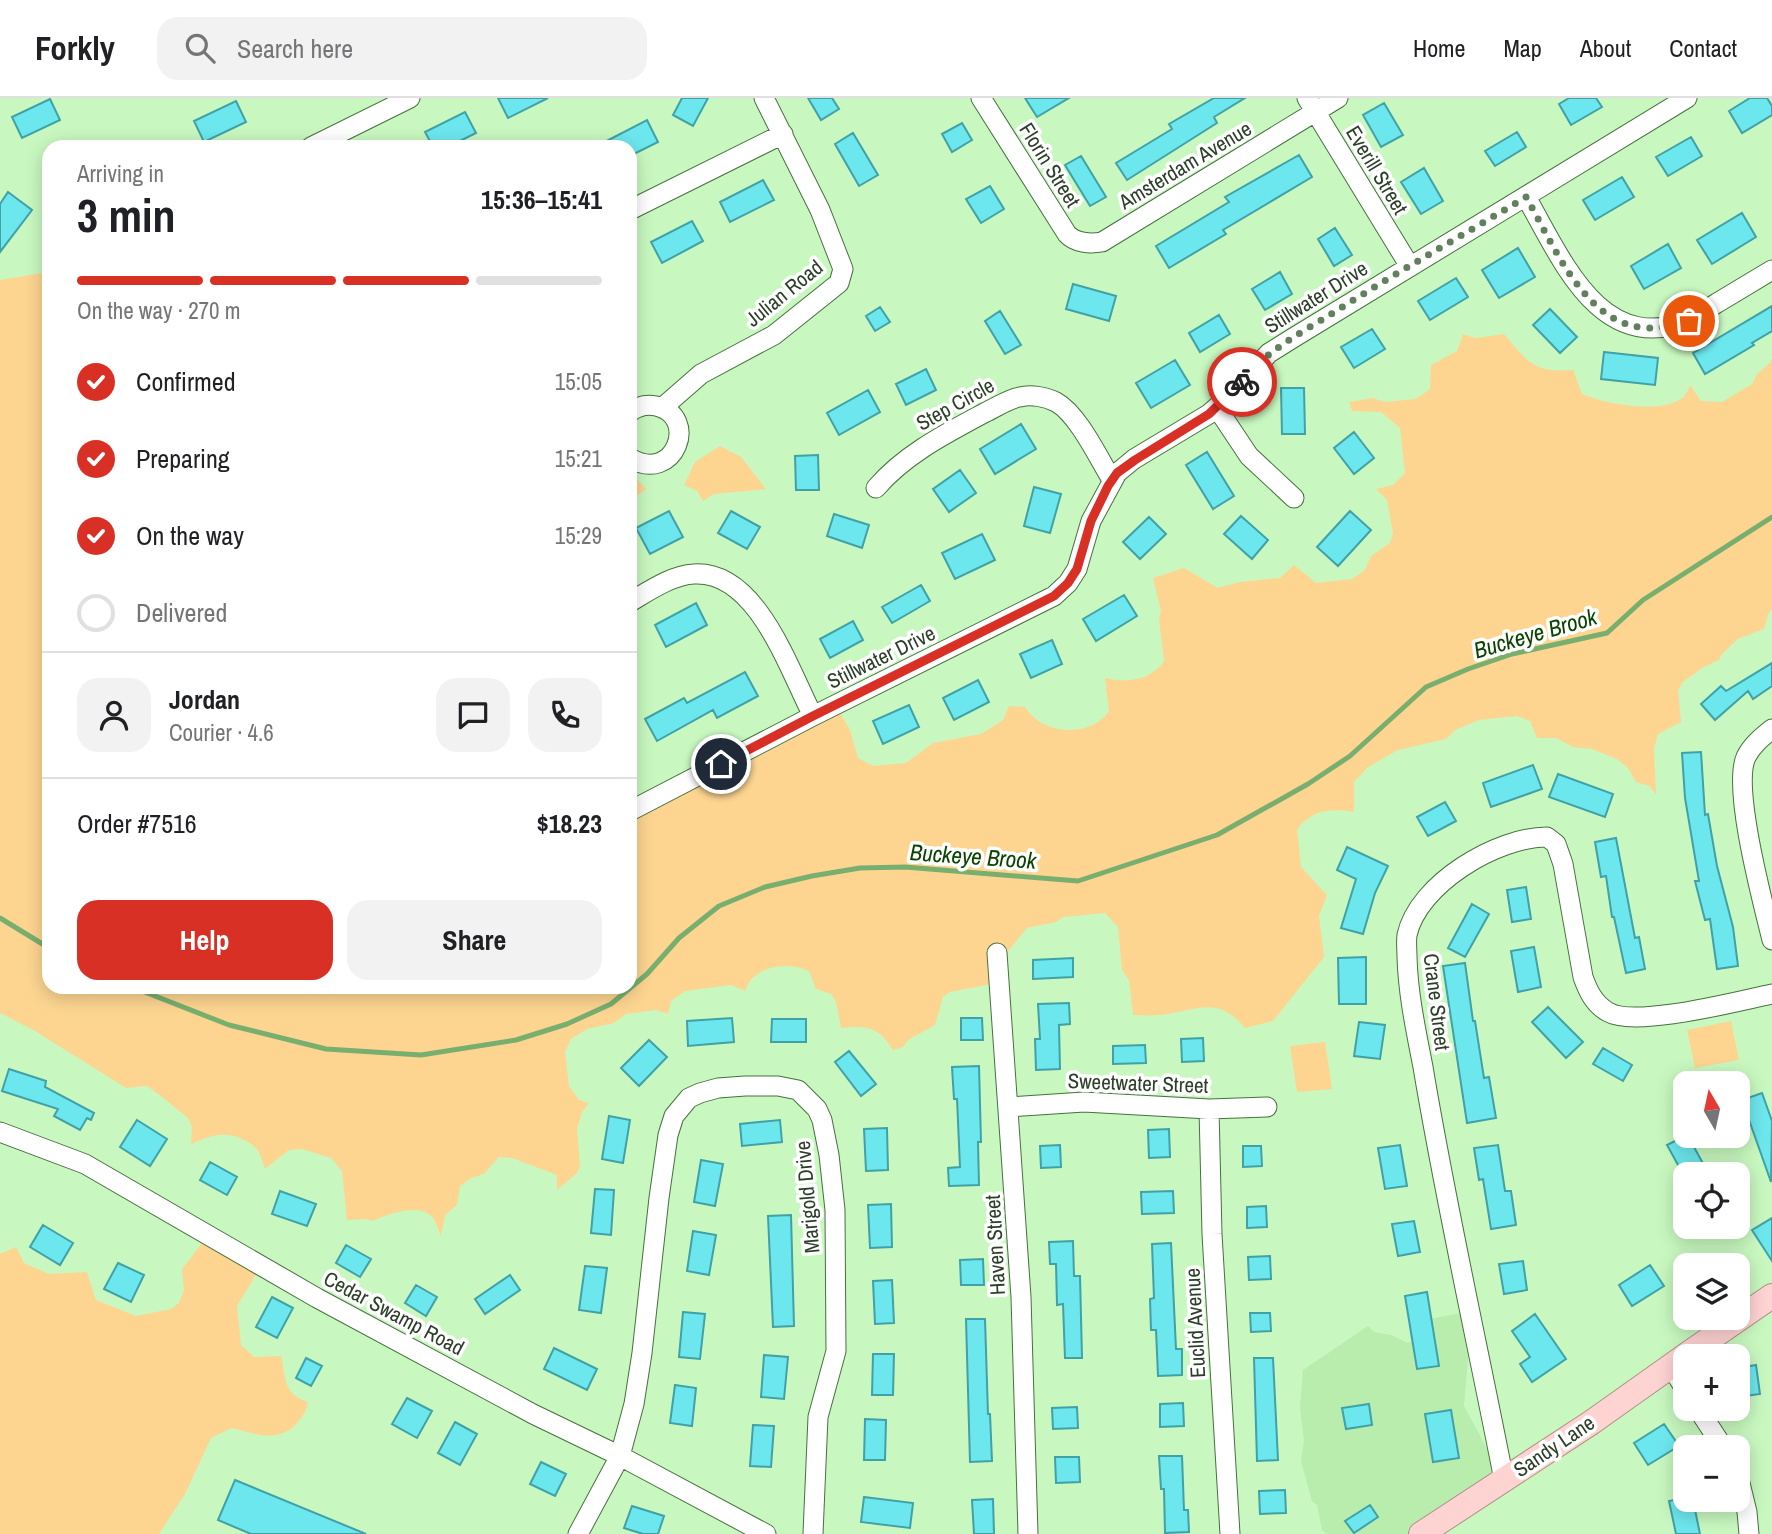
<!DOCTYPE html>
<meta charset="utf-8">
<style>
:root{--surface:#fff;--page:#f2f2f2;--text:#202124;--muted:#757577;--line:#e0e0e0;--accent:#d93025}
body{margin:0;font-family:"Archivo Narrow",sans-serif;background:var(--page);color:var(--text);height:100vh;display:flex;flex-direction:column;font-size:26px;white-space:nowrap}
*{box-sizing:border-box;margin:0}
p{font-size:23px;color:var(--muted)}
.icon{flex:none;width:38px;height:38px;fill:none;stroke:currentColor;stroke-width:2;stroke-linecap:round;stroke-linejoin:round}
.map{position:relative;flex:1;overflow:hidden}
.sheet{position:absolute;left:42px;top:42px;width:595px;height:854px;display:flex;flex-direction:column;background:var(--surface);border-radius:21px;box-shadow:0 4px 18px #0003}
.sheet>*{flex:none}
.needle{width:46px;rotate:351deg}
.tools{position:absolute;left:1673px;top:973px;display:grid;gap:14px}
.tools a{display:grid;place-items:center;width:77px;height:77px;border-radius:14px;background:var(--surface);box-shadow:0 4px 18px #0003;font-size:35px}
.pin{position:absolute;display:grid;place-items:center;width:60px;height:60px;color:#fff;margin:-30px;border:4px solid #fff;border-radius:50%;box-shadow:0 2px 7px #0007}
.courier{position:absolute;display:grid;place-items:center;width:70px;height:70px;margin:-35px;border:5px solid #d93025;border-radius:50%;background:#fff;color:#222;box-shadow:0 2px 9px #0007}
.head em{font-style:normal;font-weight:800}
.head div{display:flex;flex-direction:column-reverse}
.head{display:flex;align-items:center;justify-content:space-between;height:119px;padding:0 35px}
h1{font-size:46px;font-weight:800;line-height:52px}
.bar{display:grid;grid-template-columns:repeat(4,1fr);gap:10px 7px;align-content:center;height:84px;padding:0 35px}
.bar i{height:9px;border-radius:5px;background:var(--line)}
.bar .on{background:var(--accent)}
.bar p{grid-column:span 4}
.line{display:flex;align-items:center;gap:18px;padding:0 35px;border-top:2px solid var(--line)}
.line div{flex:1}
.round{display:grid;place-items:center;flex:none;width:74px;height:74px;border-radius:21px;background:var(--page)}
ol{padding:0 35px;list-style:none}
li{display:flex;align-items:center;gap:21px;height:77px}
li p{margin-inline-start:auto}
li .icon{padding:7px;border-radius:50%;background:var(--accent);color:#fff;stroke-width:4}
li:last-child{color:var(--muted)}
li i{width:38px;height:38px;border:4px solid var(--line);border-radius:50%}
.action{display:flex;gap:14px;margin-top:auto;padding:14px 35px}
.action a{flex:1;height:80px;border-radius:21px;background:var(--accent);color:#fff;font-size:28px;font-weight:800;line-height:80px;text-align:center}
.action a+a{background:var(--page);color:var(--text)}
header{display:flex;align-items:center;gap:42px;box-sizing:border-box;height:98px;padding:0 35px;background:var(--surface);border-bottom:2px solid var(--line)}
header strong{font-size:33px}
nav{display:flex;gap:38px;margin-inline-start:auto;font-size:24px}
.search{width:490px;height:63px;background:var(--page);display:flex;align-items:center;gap:18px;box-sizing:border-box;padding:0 24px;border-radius:21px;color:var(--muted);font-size:26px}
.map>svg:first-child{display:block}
</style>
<header>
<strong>Forkly</strong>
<div class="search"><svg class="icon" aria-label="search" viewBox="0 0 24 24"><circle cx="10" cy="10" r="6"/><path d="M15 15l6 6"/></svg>Search here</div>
<nav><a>Home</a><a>Map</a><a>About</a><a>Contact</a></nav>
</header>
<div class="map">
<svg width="1772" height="1436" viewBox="0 0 1772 1436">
<rect width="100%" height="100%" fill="#c8f8bf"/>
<path fill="#b8edae" d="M1472,1213l-8,95 39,72 -82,56h-94l-5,-4 -5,-25 -5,-4 -11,-40 3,-20 -4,-33 3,-38 65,-44 6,6 17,3 17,8 4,-2 3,-10 15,-12z"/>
<path fill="#fdd591" d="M49,174v715h581v-177l205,-106 15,26 8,28 15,8 33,-3 27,-20 48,-9 22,-14 6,-14 16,1c17,28 65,32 84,4l-4,-33c23,5 45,3 59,-17l-5,-42 2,-8 -8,-33 31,-10 34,20 22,-6 40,-4 14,-13 22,18 36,-4 13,-9 6,-14 19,-13 3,-10 -6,-33 -11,-11 17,-4 12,-12 -5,-45 -19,-16 -29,-1 -3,-9 24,-4 12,4 31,-3 14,-10 1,-24 26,-14 6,-17 12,4 29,-4c24,28 29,39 69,36l9,24c23,10 76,20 99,5 5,-3 7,-9 9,-14l11,16 21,1 30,-18 5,-10 13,-11 2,-5v252l-3,2 -5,17 -26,10 -16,15 -3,6 -17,8 -19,14 -5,8 3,32 -23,12 -4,14 2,47 -6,-9 -14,-4 -8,-14 -11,-9 -25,-10 -19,-2 -17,-9h-19l-7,-17 -13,-5 -38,4 -24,10 -9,9 -48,11 -30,17 -14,15v30c-22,-4 -44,-2 -57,18l4,37 26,28 -8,21 5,41 -51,64 -28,7c-28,-34 -49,-17 -85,-13 -8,1 -18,0 -27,0l-4,-35 -7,-10 -4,-43 -13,-14 -42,4 -7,5 -29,6 -19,23 -1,30 -57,11 -7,5 -8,28 -27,15 -5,7 -10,3c-14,-23 -26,-25 -52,-22l-5,-26 -5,-8 -15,-5 -7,-18c-21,-10 -56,-6 -64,20l-14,-6 -46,6 -14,10 -3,13 -12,-4 -30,4 -12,9 -27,6 -16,10 -6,13 4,34 10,14 10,3 -7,9 -5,17 3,38 -4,7 -19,16v-15l-45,-17 -13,-1 -15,17 -13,4 -11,8 -3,19 -12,10 -4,21c-3,-6 -5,-16 -10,-20 -13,-13 -44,-2 -58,5l-7,-2 -19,1 -5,-49 -11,-13 -29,-9 -13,1 -24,19c-2,-6 -5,-16 -9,-21 -21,-18 -43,-16 -65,-3l1,-18 -4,-9 -26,-21 -15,-11 -21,2 -91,-57 -35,-18v-733z
M720,348l21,11 25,32 -52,5 -11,7 -6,-10 -13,-6 11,-23z
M630,377l4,1 12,13 -16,12z
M1731,923l8,39 -44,8 -8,-38z
M1325,944l7,47 -35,3 -7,-46z
M209,1136l51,34 -23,38 4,39 13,12 27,-1c5,22 2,38 27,46 -2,9 -4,13 -10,20 -18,22 -43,12 -66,6l-21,10 -26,56 -26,40h-159v-280l16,-7 8,16 25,11 38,-2 9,28 40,16 35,-7 8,-6 5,-13 -2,-21z"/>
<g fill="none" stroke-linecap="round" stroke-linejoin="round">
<path stroke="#78af6e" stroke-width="5" d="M0,820l49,30
M132,889l97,38 97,24 95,6 95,-15 51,-16 44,-20 36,-30 32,-36 40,-32 46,-19 47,-11 48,-8 45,-1 173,14 139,-46 91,-51 42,-28 76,-69 42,-18 44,-15 95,-21 36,-33 129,-83"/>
</g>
<path fill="#6de7ee" stroke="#40a1a7" stroke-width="2" d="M498,0h50l-40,20z
M682,0h26l-15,28 -20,-11z
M808,0h24l7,11 -18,11z
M1025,0h44l-32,19z
M1214,0h31l-31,19 3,6 -90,57 -11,-17 56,-34 -3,-5z
M1569,0h27l6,9 -31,18 -12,-21z
M1750,0h17l5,8v9l-30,18 -13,-22z
M50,1l10,21 -38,18 -10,-21z
M236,3l10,21 -42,20 -10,-21z
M1384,5l19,32 -22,12 -18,-32z
M465,14l11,21 -28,14h-15l-8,-15z
M647,22l11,22 -28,14v-9h-35z
M962,25l10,17 -20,12 -10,-18z
M1517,34l9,15 -31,19 -10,-15z
M853,35l25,42 -19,11 -24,-42z
M1691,39l11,19 -34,20 -12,-19z
M1299,57l13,22 -89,53 3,4 -57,34 -13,-22 73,-44 -4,-5z
M1081,58l25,41 -16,9 -25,-41z
M1424,70l19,33 -22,13 -20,-32z
M1622,79l12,20 -39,23 -12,-20z
M763,82l11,20 -44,22 -10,-20z
M990,88l14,23 -23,14 -15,-24z
M8,94l24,18 -32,42v-48z
M1742,115l14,24 -44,27 -15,-24z
M692,123l11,20 -41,22 -11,-21z
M1335,130l17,27 -18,11 -16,-27z
M1668,146l13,24 -37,21 -13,-23z
M1518,150l17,29 -36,21 -17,-28z
M1280,174l12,22 -27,16 -13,-21z
M1456,180l12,19 -38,23 -12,-19z
M1073,186l43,12 -7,25 -43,-12z
M1772,208v25l-20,12 2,2 -49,29 -12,-21z
M880,209l10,15 -15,9 -9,-15z
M1550,211l27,28 -17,16 -27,-28z
M1000,213l21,34 -16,9 -20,-33z
M1219,217l11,19 -30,18 -11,-19z
M1372,231l13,20 -31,19 -13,-21z
M1604,254l54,6 -3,27 -54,-6z
M1175,262l15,25 -39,23 -15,-25z
M926,271l10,21 -30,15 -10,-21z
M1281,290h23l1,46h-23z
M868,292l12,22 -41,23 -12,-22z
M1021,326l15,25 -41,25 -15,-25z
M1354,334l20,26 -20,16 -20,-26z
M1207,354l27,44 -21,13 -27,-44z
M818,357l1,35h-23l-1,-34z
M960,372l16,23 -27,19 -16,-23z
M1034,389l27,7 -11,39 -26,-7z
M669,413l14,26 -33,17 -14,-26z
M731,413l29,16 -13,22 -29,-16z
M1350,413l21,19 -33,36 -21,-19z
M834,416l35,11 -7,23 -35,-12z
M1241,418l27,24 -16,19 -28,-25z
M1149,419l17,17 -26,25 -17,-17z
M982,436l13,26 -40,19 -13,-26z
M921,487l9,16 -38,22 -10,-16z
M1124,497l13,21 -41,25 -13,-22z
M696,505l11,22 -41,22 -11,-22z
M853,523l10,19 -33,18 -10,-19z
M1052,542l10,24 -31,14 -11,-24z
M1772,565v23l-19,13 -5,-8 -33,29 -14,-16 20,-18 5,5z
M745,574l13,24 -41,22 -4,-8 -56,31 -12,-22 39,-21 3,5z
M978,582l11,22 -35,18 -11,-22z
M909,607l10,22 -36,17 -10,-23z
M1701,654l4,63 3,-1 9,52 16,61 5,39 -21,3 -7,-50 -5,1 -10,-39h4l-14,-83 -3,-45z
M1533,667l9,24 -51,18 -8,-24z
M1558,676l55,20 -8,23 -56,-20z
M1445,704l11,19 -28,15 -11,-19z
M1616,740l19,100 4,-1 6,32 -19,4 -12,-56h-2l-6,-41 -5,1 -6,-35z
M1347,749l41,19 -13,27 -12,41 -22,-6 15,-49 -19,-9z
M1526,789l5,32 -19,3 -5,-32z
M1472,806l17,10 -24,43 -17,-9z
M1534,849l7,40 -23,5 -7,-41z
M1366,859v47h-27l-1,-46z
M1073,860v19l-40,2v-19z
M1465,865l8,58h2l9,57 5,-1 7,41 -29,5 -24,-157z
M1069,905l1,21 -11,1 1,44 -24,1 -1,-31h5l-2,-35z
M1548,909l35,35 -17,16 -34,-36z
M732,920l2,24 -46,4 -1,-25z
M961,920h21l1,22h-22z
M772,921h34v23h-35z
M1359,924l26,3 -5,34 -26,-3z
M1203,940l1,23 -22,1 -1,-23z
M649,942l18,17 -28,29 -18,-18z
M1145,947l1,18 -33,1v-18z
M1603,950l29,17 -9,16 -30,-17z
M849,953l27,33 -15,12 -26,-34z
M979,968l2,76h-3l1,43 -30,1 -1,-18 12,-1 -3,-68h-3l-2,-32z
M9,971l37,12 -1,6 49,26 -3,7 -4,-2 -7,12 -26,-14 4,-7 -56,-18z
M1762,995l10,28 -1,61 -29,-82z
M609,1018l21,4 -7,43 -21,-4z
M137,1022l30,19 -17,27 -30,-19z
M780,1022l2,22 -40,4 -2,-22z
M887,1030l1,42 -22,1 -2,-42z
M1169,1031l1,28 -21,1 -1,-28z
M1685,1038h3l18,33 -11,5h-12l-16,-29z
M1060,1047l1,22 -20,1 -1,-22z
M1400,1047l7,41 -22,3 -7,-41z
M1498,1047l7,46h6l5,34 -25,4 -8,-50 -4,1 -5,-32z
M1243,1048h18l1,20 -19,1z
M701,1062l22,4 -8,42 -21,-4z
M210,1064l27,15 -10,18 -27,-15z
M595,1091l19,1 -3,45 -20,-2z
M280,1093l36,13 -9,22 -35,-12z
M1173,1093l1,22 -32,1 -1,-22z
M891,1106l1,43 -22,1 -2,-43z
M1266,1108l1,21 -20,1v-21z
M791,1117l3,111 -21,1 -5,-111z
M1772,1120v43l-20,-31z
M1414,1123l6,31 -22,4 -6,-32z
M43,1127l30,18 -13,22 -30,-18z
M693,1133l23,4 -7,40 -22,-4z
M1073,1143l1,35h6l2,82h-17l-2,-54 -6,1 -1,-41h-6l-1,-22z
M1171,1145l5,106h6v26l-24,1 -2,-46h-5l-1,-31 4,-1 -2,-54z
M346,1147l25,14 -11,18 -24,-14z
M1270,1158l1,23 -22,1 -1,-23z
M983,1161l1,26h-23l-1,-25z
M1523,1163l4,29 -23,4 -5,-30z
M118,1165l26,12 -13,27 -27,-13z
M1650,1167l14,21 -32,20 -13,-21z
M585,1168l22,2 -6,45 -22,-3z
M510,1177l10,15 -35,24 -10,-15z
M892,1182l2,43 -19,1 -2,-43z
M416,1187l21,12 -11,19 -21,-13z
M1427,1194l12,74 -22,3 -12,-73z
M272,1199l21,11 -16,30 -21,-11z
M683,1214l22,2 -5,45 -21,-2z
M1250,1215h20l1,18 -20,1z
M1535,1216l31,45 -34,23 -12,-18 10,-7 -18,-26z
M966,1221h19l3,95h2l2,47 -22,1z
M554,1250l43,21 -10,21 -43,-21z
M873,1256h21l-1,41h-21z
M764,1257l24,2 -4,42 -23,-2z
M306,1260l16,8 -11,20 -15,-8z
M1254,1260h19l5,102 -21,1z
M1756,1267l4,29 -22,3v-29z
M675,1287l21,3 -4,38 -22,-3z
M407,1300l25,13 -15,27 -25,-14z
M1183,1305l1,23 -24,1v-23z
M1369,1306l3,21 -26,4 -4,-21z
M1077,1309l1,21 -25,1 -1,-21z
M1451,1312l8,48 -26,4 -8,-48z
M865,1321l21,1 -1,40h-21z
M455,1324l22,12 -17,31 -22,-12z
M1664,1326l15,22 -31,19 -14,-22z
M753,1327l21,1 -3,41 -21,-1z
M1159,1358h23l2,54h4l1,22 -24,1 -1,-44h-3z
M1055,1359h24l1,25 -24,1z
M541,1364l25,12 -11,22 -25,-12z
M235,1382l131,54h-115l-33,-14z
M1285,1392l1,23 -26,1 -1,-23z
M864,1399l49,6 -3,25 -49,-6z
M1685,1400v2h8l7,34h-24l-7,-33z
M993,1401l1,35h-20l-2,-34z
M1370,1407l8,12 -24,16 -9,-12z
M632,1408l32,10 -6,18h-15l-19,-6z"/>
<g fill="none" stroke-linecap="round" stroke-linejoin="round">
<defs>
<path id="minor" d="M981,0l86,136c8,9 23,10 35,8l236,-144
M1307,0l102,167
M311,49l99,-49
M1526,99c36,62 74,160 164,123 9,-4 18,-12 27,-17 18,-11 37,-22 55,-33
M630,112l153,-76
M662,310l39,-34 73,-39 65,-52 4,-14 -23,-59 -56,-112
M1217,310l32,48 45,42
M630,314c8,-6 17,-8 26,-6 44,10 19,79 -26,52
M876,390c29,-34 71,-55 110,-76 11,-5 22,-13 34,-15 11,-3 26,0 36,5 22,12 43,57 56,78
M630,504c19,-11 42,-27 64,-28 63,-4 95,96 119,142
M1772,631c-10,8 -20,16 -26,28 -14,31 17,146 26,183
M630,713l183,-95 241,-120 14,-13 9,-14 14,-48 26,-48 17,-14 75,-45 15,-13 45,-48 24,-15 394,-240
M997,855l24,344 7,237
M1008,1009l76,-5 125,7 58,-2
M1209,1011l3,125 18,300
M0,1034l85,32 232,134 216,116 87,42 146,78
M1671,1268l14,23
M1698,1311l25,38
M1738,1377l9,37 2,22
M1504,1382c-27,-138 -58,-275 -81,-413 -7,-36 -15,-73 -16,-110 0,-7 -1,-15 0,-22 11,-51 90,-98 140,-98l9,7 7,20 20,113c5,14 11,27 25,35 27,16 130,-11 164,-18
M578,1436l42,-78 14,-52 8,-51 17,-155 9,-63 6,-19 15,-18 11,-5 18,-5 27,-2h33l20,4 19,19 5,11 7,35 6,55 1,141 -18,66 -5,117"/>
<path id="major" d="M1685,1258l87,-60
M1421,1436l171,-112 93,-66"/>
</defs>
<use href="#minor" stroke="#46703e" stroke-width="21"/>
<use href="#major" stroke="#b48e85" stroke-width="26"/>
<use href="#minor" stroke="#fff" stroke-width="19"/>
<use href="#major" stroke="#fed4d3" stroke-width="24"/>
</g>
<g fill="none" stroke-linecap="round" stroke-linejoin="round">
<path stroke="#63805e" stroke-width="7" stroke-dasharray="0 12.6" d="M1242,284c24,-32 61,-50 94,-71 63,-40 127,-76 190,-114 28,48 58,127 120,131 16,1 28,-5 43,-7"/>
<path stroke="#d93025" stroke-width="9" d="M721,666l92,-48 241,-120 14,-13 9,-14 14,-48 17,-35 9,-13 18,-13 74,-46 33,-32"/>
</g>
<g text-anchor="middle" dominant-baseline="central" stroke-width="7" stroke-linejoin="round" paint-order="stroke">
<g font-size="21" fill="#2c3f29" stroke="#fff">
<text transform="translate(1050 67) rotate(58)">Florin Street</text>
<text transform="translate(1185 67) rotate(-31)">Amsterdam Avenue</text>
<text transform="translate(1377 72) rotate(59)">Everill Street</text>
<text transform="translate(784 195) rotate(-39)">Julian Road</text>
<text transform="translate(1316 199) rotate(-32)">Stillwater Drive</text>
<text transform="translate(955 306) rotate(-29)">Step Circle</text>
<text transform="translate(881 559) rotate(-26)">Stillwater Drive</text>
<text transform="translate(1437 904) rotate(83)">Crane Street</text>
<text transform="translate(1138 985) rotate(2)">Sweetwater Street</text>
<text transform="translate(807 1099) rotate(-95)">Marigold Drive</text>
<text transform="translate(995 1147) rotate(-93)">Haven Street</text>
<text transform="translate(394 1215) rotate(28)">Cedar Swamp Road</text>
<text transform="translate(1195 1225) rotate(-93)">Euclid Avenue</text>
<text transform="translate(1554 1348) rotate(-34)">Sandy Lane</text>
</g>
<g font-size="23" font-style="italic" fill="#0b4400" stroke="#fff">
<text transform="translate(1535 535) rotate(-16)">Buckeye Brook</text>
<text transform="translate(973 758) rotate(4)">Buckeye Brook</text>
</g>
</g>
</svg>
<div class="tools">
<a><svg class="needle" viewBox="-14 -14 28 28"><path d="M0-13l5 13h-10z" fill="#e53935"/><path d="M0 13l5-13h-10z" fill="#757577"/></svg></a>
<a><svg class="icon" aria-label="locate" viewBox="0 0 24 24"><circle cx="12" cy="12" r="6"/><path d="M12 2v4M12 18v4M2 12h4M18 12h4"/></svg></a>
<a><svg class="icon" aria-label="layers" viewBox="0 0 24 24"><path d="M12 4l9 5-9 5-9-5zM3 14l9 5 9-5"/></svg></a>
<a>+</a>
<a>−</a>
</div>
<div class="pin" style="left:1689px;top:223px;background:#ea580c"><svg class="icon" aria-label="bag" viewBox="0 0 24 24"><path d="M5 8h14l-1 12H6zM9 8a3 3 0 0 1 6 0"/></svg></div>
<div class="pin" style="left:721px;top:666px;background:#1f2937"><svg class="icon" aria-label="home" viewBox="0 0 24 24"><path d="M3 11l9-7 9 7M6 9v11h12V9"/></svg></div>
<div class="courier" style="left:1242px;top:284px"><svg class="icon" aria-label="bike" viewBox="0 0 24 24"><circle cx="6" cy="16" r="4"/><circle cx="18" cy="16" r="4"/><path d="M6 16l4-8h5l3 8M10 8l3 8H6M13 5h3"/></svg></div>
<section class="sheet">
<div class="head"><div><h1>3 min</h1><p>Arriving in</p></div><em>15:36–15:41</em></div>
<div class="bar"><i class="on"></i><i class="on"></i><i class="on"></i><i></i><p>On the way · 270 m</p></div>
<ol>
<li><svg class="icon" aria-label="check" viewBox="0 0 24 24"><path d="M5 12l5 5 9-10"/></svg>Confirmed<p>15:05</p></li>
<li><svg class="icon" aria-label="check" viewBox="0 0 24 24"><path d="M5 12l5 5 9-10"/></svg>Preparing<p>15:21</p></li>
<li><svg class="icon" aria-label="check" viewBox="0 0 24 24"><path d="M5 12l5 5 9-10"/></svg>On the way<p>15:29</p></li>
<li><i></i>Delivered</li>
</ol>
<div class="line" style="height:126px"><a class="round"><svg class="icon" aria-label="person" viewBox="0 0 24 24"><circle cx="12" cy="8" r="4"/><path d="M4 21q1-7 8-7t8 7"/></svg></a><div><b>Jordan</b><p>Courier · 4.6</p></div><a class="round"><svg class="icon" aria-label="chat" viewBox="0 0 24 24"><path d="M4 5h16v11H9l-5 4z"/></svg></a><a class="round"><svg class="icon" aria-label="phone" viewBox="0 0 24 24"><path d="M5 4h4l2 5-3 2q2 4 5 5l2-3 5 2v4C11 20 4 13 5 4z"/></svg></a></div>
<div class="line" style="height:91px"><div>Order #7516</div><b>$18.23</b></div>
<div class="action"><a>Help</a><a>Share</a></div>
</section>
</div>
